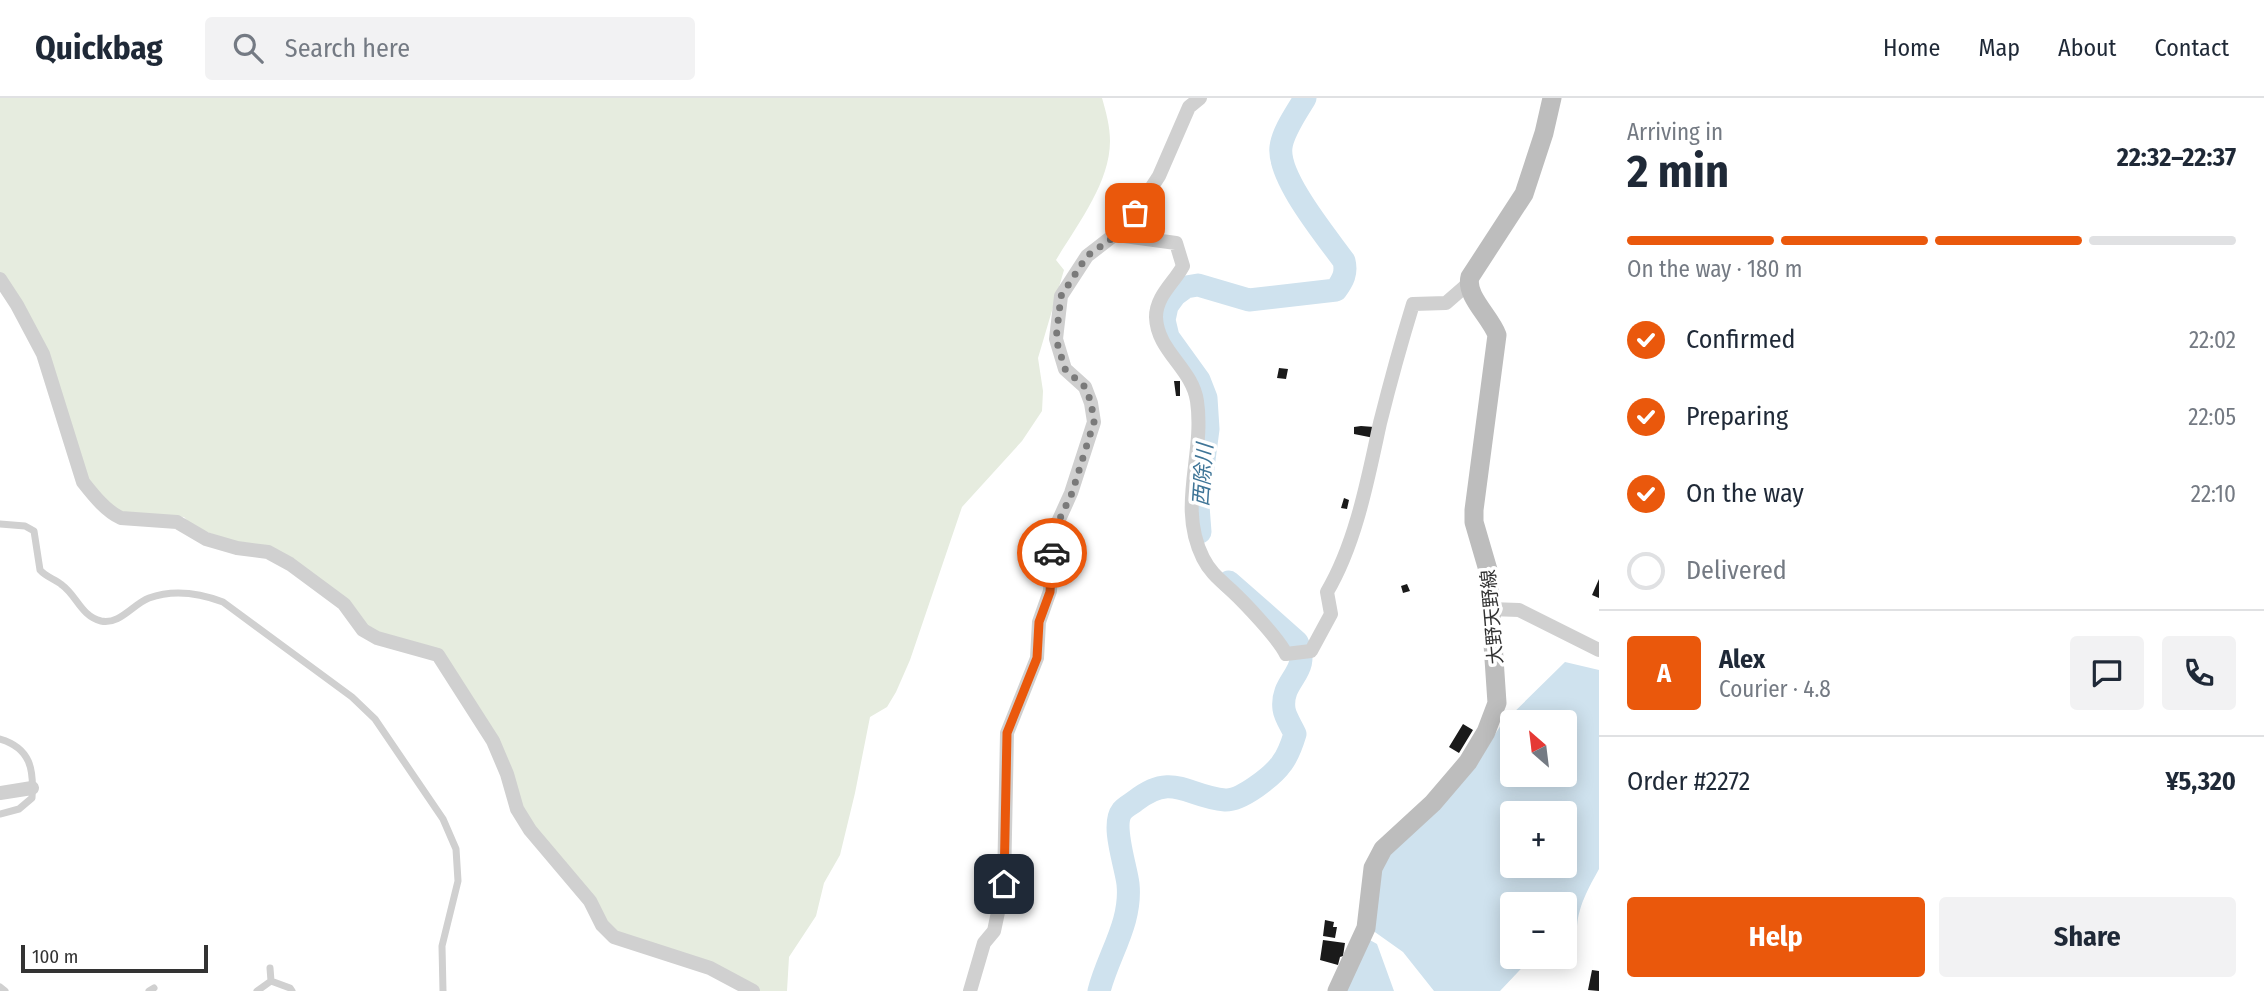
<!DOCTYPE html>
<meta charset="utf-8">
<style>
:root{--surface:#fff;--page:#f2f2f3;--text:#1f2937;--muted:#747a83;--line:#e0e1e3;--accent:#ea580c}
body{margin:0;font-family:"Fira Sans Condensed","Noto Sans JP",sans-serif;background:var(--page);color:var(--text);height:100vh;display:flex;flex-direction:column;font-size:26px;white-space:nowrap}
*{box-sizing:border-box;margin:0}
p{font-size:23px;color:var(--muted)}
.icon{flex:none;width:38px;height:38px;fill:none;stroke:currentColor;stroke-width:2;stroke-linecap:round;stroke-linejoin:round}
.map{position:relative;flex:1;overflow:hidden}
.drawer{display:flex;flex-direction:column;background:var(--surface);width:665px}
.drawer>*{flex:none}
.needle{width:46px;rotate:332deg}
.tools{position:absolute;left:1500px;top:612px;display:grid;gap:14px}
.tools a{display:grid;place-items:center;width:77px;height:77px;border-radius:7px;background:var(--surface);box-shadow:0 4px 18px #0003;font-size:35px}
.scale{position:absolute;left:21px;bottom:18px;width:187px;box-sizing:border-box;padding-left:7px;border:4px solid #333;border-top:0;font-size:19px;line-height:24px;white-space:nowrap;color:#333;-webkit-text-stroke:5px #fff;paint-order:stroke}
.pin{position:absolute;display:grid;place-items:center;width:60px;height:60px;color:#fff;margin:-30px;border-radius:14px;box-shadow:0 4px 10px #0006}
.courier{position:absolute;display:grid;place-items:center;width:70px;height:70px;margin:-35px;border:5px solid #ea580c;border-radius:50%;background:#fff;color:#222;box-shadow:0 2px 9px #0007}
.summary em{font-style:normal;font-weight:700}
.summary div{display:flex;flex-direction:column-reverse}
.summary{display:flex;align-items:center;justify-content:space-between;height:119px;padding:0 28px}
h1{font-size:46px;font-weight:700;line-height:52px}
.bar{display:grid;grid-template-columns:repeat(4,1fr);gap:10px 7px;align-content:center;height:84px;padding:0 28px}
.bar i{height:9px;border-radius:5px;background:var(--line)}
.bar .on{background:var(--accent)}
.bar p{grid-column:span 4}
.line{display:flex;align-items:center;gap:18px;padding:0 28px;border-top:2px solid var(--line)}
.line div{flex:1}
.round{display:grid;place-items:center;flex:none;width:74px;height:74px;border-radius:7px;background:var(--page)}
ol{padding:0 28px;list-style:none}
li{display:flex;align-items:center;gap:21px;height:77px}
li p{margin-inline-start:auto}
li .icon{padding:7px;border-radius:50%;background:var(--accent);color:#fff;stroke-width:4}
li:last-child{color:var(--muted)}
li i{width:38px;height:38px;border:4px solid var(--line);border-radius:50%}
.cta{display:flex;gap:14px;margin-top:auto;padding:14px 28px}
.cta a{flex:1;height:80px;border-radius:7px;background:var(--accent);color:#fff;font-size:28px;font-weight:700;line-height:80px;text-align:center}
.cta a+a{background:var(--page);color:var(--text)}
header{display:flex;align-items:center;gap:42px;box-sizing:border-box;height:98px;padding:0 35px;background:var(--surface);border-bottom:2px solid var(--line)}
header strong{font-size:33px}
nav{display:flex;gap:38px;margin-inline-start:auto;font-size:24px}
.search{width:490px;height:63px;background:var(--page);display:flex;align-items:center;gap:18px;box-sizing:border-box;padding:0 24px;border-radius:7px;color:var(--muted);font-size:26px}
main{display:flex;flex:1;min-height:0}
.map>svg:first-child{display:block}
</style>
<header>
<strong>Quickbag</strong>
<div class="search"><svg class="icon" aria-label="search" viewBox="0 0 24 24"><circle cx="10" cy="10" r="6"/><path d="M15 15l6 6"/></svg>Search here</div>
<nav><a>Home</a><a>Map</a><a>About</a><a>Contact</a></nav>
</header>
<main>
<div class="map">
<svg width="1599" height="893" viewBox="0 0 1599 893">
<rect width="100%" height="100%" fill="#fff"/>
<path fill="#e6ecdf" d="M0,0h1102c4,14 8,28 8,43 0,42 -33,84 -54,119l8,10 -26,88 5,33 -1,20 -20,30 -60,66 -52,153 -14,32 -9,15 -17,10 -15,76 -15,62 -16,28 -8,33 -27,41 -2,34h-34l-131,-50 -92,-111 -24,-73 -68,-102 -59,-19 -59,-51 -83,-41 -45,-18 -8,-9 -72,-6 -29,-29 -18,-67 -65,-139z"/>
<path fill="#cfe2ee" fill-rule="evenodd" d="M1565,564l34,8v199c-10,18 -22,39 -22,61l-12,5 -1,-30h-52v52h20l-32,34h-66l-31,-39 -31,-22 8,-63 14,-20 76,-74 31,-48zM1512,625h52v52h-52zM1512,716h52v52h-52z
M1368,841l9,5 17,47h-49z"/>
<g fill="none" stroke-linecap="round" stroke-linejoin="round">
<path stroke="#cfe2ee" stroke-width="23" d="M1200,434l-2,-26 10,-77 -2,-31 -7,-18 -31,-43 -4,-17 3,-14 8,-11 11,-8 12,-2 51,15 87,-10c7,-10 11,-17 8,-29 -18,-25 -67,-84 -63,-114 2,-16 16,-35 24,-49
M1099,893c9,-36 33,-68 29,-107 -2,-18 -17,-59 -6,-73 3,-4 9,-7 13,-10 38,-30 52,-4 90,-1 16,1 48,-24 57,-37 6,-8 10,-19 13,-29 -3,-7 -10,-17 -11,-25 -4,-30 28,-36 13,-67l-68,-60"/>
</g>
<path fill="#1a1a1a" d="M1279,270l9,1 -2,10 -9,-1z
M1174,283h6v15h-4z
M1361,328l13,1v11l-20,-4v-7z
M1344,400l5,2 -2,9 -6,-1z
M1599,481v19l-7,-3z
M1407,486l3,7 -7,2 -2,-7z
M1463,626l10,6 -14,23 -10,-6z
M1325,822l9,2 -1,5h4l-2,11 -12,-2z
M1323,842l22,3 -2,13 -3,1 -2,8 -18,-5z
M1592,872l7,1v20l-11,-1z"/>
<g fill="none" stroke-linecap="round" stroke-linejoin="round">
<path stroke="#d0d0d0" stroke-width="7" d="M0,426l25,2 9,5 6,39c6,7 15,9 22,15 15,11 19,31 39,36 19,4 32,-17 48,-23 25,-9 50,-5 74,4l129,95 23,22 68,100 13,30 2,32 -16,65 1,45
M0,641c31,9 34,31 32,59l-13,11 -19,5
M270,870l1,13 19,7 2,3
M0,889l5,4
M149,893l5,-3
M257,893l14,-10"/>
<path stroke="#d0d0d0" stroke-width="14" d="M1117,137l59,8 7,23c-9,17 -27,30 -27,51 1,34 36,51 41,84 8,55 -20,105 6,157 7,14 16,21 28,32 14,13 47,48 55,64l25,-3 20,-37 -4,-22c29,-49 41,-114 53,-169 10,-40 21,-80 33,-119l33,-1 23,-20
M0,181l17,26 26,49 40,128c11,14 23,29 38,36l56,4 29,17 31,9 31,4 22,12 54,40 19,26 14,8 61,17 55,86 14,33 10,35 13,21 60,71 12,24 12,12 96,31 43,23
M1490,511l29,1 80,40
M0,695l32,-5
M970,893l14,-48 10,-12 10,-47 3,-151 30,-75 2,-36 11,-31 3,-58 18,-40 23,-71 -3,-19 -6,-16 -20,-18 -9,-30 5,-43 26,-40 40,-31 32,-49 30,-69 11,-9"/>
<path stroke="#bdbdbd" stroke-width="19" d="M1337,893l29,-63 7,-60 10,-19 50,-46 35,-41 18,-30 11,-29 -9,-133 -14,-48v-12l23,-175c-7,-19 -32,-39 -27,-58l54,-83 20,-61 8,-35"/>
</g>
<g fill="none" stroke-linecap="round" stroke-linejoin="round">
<path stroke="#7a7a7a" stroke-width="7" stroke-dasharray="0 12.6" d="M1052,455l1,-20 19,-40 22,-71 -3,-20 -6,-15 -20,-18 -9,-30 5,-43 26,-40 30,-21 18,-22"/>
<path stroke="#ea580c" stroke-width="9" d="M1004,786l3,-151 30,-75 2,-36 11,-30 2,-39"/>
</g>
<g text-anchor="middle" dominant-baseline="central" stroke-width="7" stroke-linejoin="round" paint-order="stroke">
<g font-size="19" fill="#333" stroke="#fff">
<text transform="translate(1492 519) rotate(-95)">大野天野線</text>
</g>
<g font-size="21" font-style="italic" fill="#3f7597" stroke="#fff">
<text transform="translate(1203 377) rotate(-86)">西除川</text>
</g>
</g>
</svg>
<div class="tools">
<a><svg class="needle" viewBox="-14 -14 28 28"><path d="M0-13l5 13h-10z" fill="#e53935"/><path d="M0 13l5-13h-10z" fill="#747a83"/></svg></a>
<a>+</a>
<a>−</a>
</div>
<div class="scale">100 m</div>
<div class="pin" style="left:1135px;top:115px;background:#ea580c"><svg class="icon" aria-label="bag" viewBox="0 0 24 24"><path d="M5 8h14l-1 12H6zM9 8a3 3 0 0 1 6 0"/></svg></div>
<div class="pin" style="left:1004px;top:786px;background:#1f2937"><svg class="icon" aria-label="home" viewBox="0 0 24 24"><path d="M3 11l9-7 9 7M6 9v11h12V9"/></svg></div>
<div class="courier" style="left:1052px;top:455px"><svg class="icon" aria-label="car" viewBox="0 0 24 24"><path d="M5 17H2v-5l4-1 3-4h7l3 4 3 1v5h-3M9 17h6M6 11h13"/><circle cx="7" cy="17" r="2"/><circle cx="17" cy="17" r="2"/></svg></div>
</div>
<section class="drawer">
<div class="summary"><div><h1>2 min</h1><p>Arriving in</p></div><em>22:32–22:37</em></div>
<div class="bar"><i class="on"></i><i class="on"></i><i class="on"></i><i></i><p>On the way · 180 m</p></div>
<ol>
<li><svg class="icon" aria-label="check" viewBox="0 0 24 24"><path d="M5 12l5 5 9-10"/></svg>Confirmed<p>22:02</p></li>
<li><svg class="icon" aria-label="check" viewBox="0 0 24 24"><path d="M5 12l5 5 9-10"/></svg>Preparing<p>22:05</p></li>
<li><svg class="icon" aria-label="check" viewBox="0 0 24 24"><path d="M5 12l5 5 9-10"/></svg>On the way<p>22:10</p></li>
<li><i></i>Delivered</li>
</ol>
<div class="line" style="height:126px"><b class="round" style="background:var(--accent);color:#fff">A</b><div><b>Alex</b><p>Courier · 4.8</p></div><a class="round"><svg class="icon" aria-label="chat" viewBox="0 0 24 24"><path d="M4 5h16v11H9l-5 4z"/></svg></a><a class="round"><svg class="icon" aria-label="phone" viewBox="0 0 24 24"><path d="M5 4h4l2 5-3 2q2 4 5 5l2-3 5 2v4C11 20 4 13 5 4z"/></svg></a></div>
<div class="line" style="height:91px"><div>Order #2272</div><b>¥5,320</b></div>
<div class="cta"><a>Help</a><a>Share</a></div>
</section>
</main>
